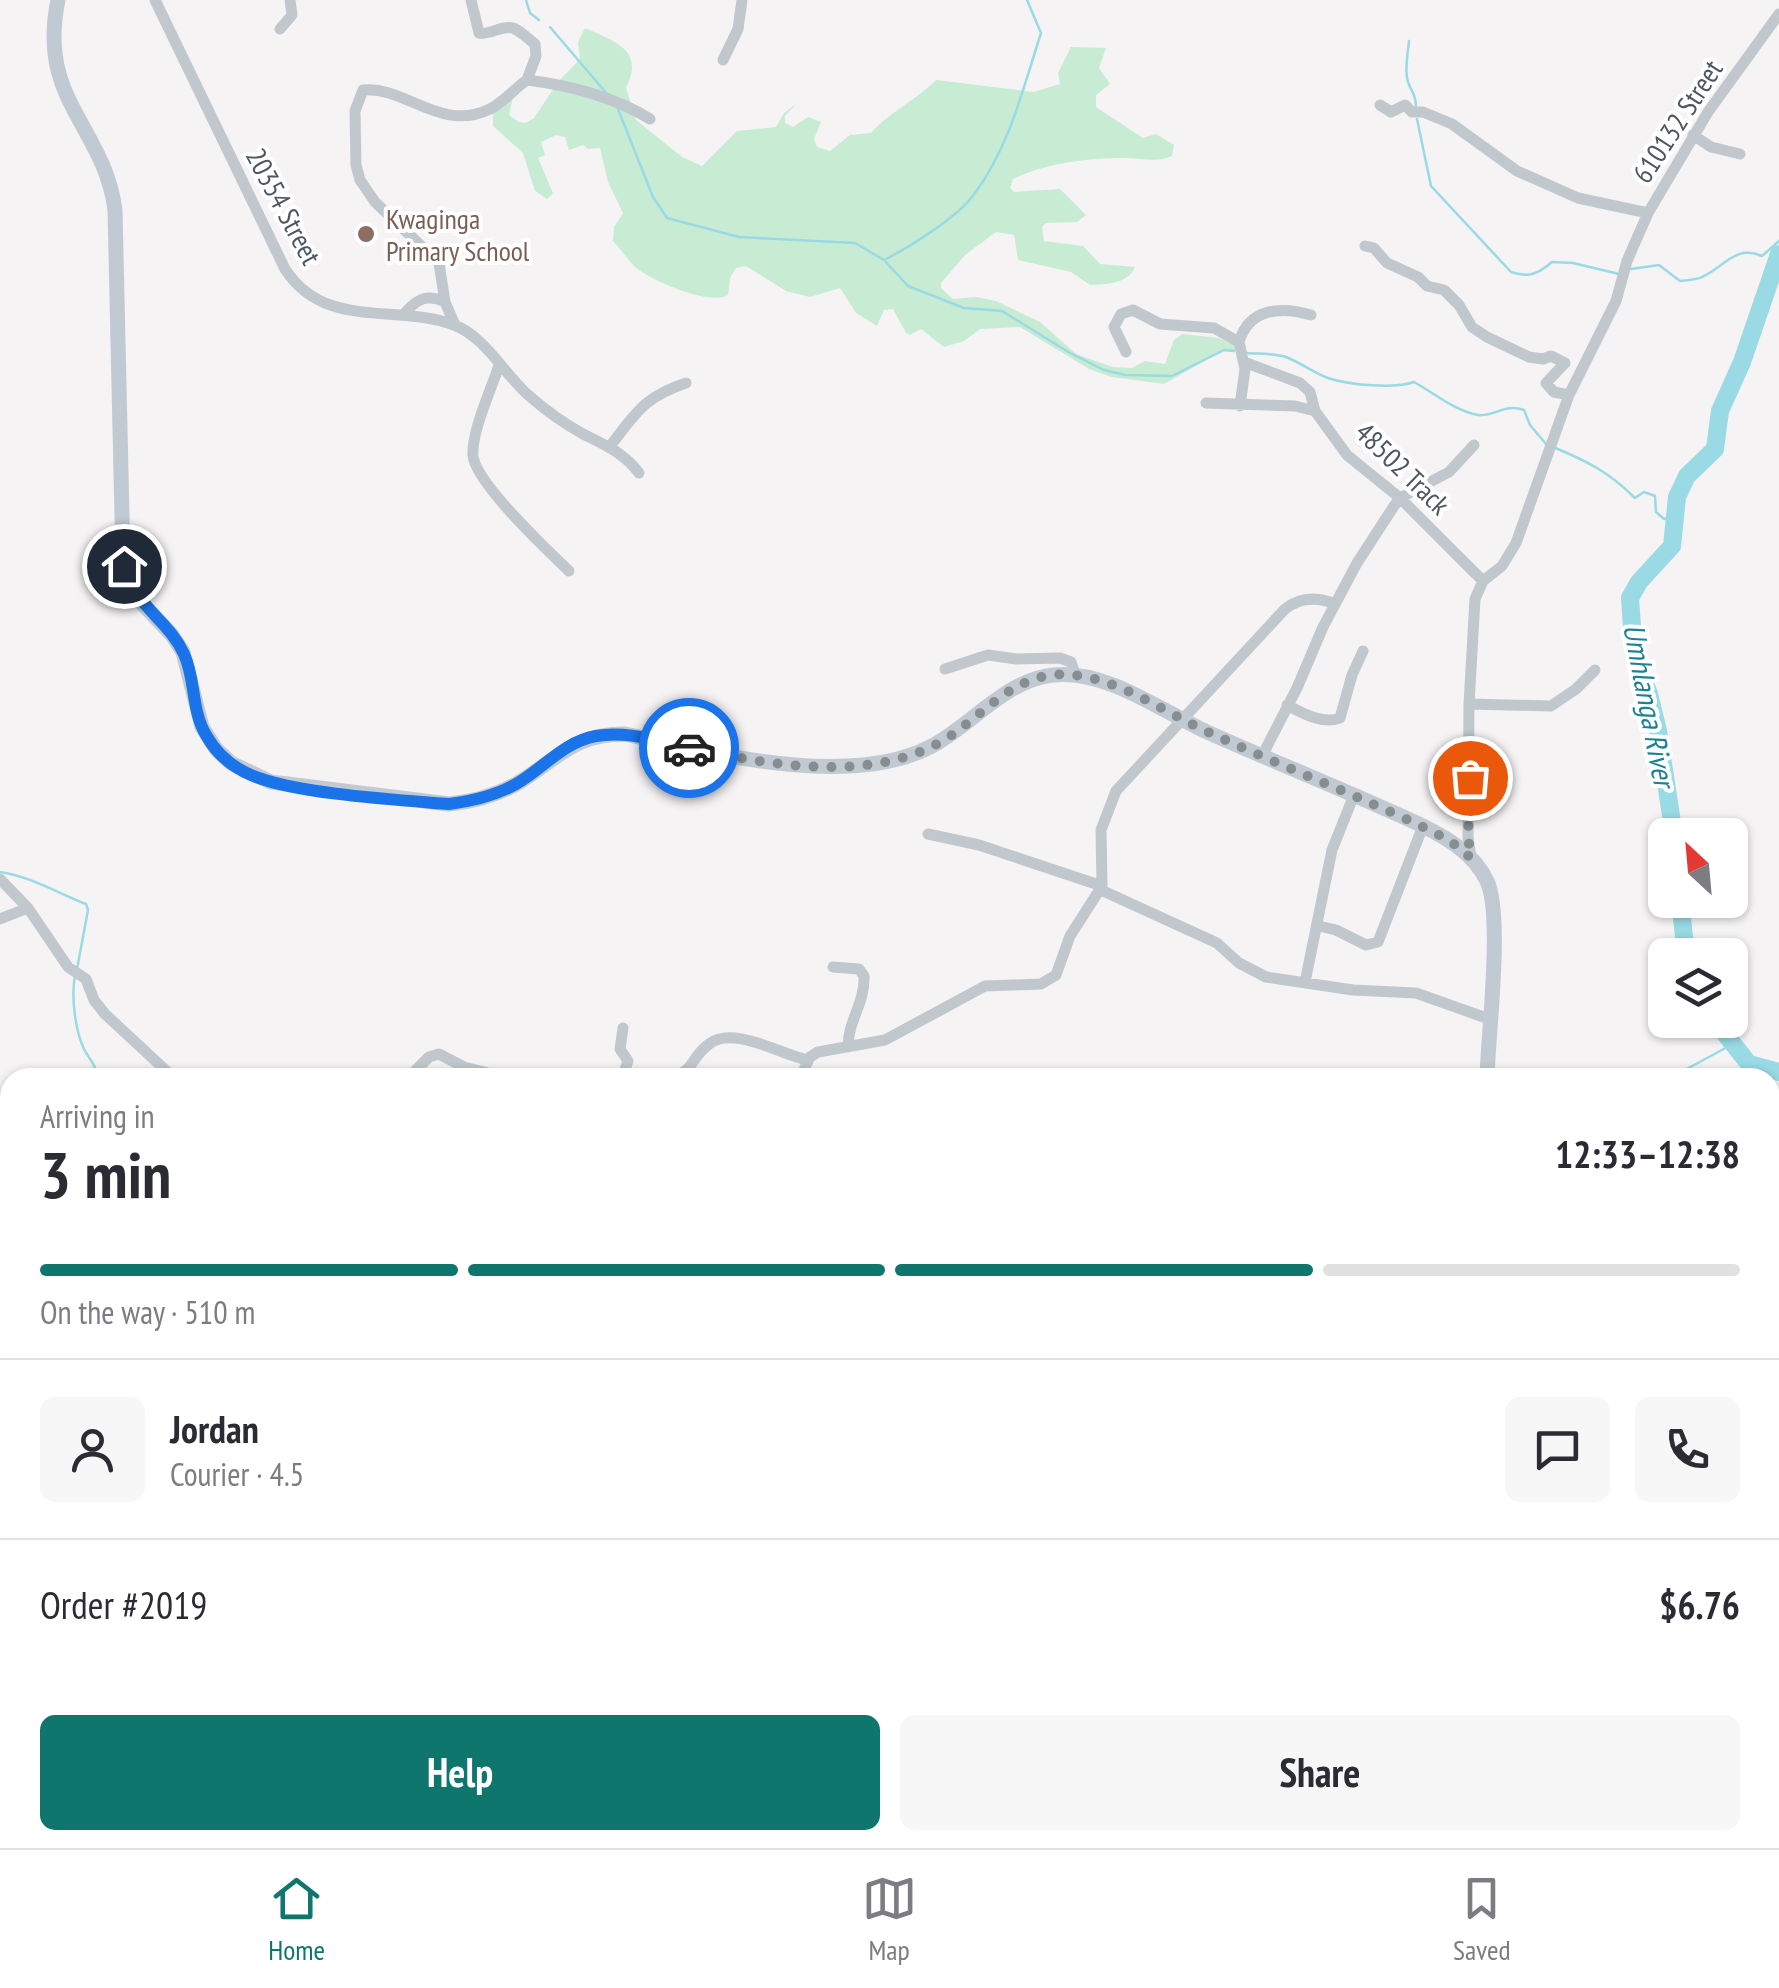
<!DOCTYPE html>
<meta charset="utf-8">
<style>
:root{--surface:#fff;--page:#f7f7f7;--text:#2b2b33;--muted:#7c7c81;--line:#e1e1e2;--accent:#0f766e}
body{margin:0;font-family:"PT Sans Narrow",sans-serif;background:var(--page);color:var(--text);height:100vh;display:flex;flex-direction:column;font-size:38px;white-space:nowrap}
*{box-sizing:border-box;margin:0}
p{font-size:32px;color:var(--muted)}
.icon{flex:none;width:55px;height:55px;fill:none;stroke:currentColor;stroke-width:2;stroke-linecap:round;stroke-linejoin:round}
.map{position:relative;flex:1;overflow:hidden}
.sheet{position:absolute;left:0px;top:1068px;width:1780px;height:782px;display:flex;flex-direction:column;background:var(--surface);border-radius:30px 30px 0 0;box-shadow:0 2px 8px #0004}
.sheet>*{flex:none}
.needle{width:65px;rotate:334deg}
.fabs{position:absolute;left:1648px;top:818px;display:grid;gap:20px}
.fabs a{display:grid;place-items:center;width:100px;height:100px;border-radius:15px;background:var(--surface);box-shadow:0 2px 8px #0004;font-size:50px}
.pin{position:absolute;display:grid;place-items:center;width:85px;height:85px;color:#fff;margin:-42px;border:5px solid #fff;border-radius:50%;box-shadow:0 2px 10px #0007}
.courier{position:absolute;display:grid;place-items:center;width:100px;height:100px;margin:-50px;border:8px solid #1a73e8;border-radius:50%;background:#fff;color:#222;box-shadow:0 2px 12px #0007}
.head em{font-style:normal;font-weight:700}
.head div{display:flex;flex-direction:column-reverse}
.head{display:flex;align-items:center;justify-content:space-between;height:170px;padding:0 40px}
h1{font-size:65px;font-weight:700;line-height:75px}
.bar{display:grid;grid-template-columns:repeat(4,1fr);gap:15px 10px;align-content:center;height:120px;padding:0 40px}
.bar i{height:12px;border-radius:8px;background:var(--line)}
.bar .selected{background:var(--accent)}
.bar p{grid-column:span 4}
.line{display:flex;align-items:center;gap:25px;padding:0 40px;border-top:2px solid var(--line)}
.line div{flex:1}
.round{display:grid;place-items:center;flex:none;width:105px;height:105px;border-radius:15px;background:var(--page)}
.button{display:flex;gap:20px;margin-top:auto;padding:20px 40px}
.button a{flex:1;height:115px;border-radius:15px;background:var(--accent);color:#fff;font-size:40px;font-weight:700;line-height:115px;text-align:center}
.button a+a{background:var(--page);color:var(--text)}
.tabs{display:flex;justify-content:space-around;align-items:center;height:140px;border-top:2px solid var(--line);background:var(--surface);font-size:28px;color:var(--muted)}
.tabs a{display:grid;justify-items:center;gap:5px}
.tabs .selected{color:var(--accent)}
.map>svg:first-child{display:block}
</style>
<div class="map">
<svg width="1779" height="1848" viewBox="0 0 1779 1848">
<rect width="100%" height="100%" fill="#f5f3f3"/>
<path fill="#c7ecd3" d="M585,28c31,14 60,22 41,60l10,32 46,37 20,9 35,-35 39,-4 8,-14 12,-9 -11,12v7l8,4 15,-10 13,5 -7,17 3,8 13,4 20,-16 21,-2c21,-23 44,-32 65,-53l98,12 26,-8 -2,-11 13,-26 35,1 -7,20 11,16 -14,11v12l47,31 13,-4 18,11 -2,11c-14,7 -32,2 -48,2 -36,0 -78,5 -111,21l-3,9 4,4 46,-3 26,26 -9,7 -31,1 -4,4 2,14 39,5 17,18 35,3c-7,17 -28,17 -45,18l-19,-13 -53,-12 -4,-25 -18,-3 -31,23 -24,28v5l12,11 23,-2 20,4 44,21 36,32 37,13 19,1 13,-7 20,3 9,-24 8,-6 37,4 16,7v5l-13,1 -58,33 -52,-7 -23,-8 -69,-42 -40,2 -16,12 -20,6 -23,-18 -11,6 -4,-2 -13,-24 -9,1 -7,16 -21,-13 -16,-25 -30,9 -24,-6 -40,-25 -10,2 -6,10 -2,17c-18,11 -72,-13 -89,-25 -10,-7 -17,-20 -26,-29l1,-14 9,-14 -15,-31 -8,-34 -12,1 -5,-4 -14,5 -4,-13 -9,-2 -15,7 4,13 -7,3 15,35 -6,6 -12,-8 -12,-38 -30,-27v-14l20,-15 -4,18 10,7 7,1 8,-5 24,-36 22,-23 -2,-17z
M1770,1296l9,7v131l-9,-7z"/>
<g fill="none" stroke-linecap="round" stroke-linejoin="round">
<path stroke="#99dae4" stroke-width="2.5" d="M526,0l4,13 9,7
M550,27l57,67
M1409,41c-1,12 -5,28 -1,41 3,9 8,13 8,24
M618,109l35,88 14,21 72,19 116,6 29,17 24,26 56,22 38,3 68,42 34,17 21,5 47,1 52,-26 10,1
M1417,119l14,67 80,86c18,6 27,2 41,-10l21,1 46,11
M884,260c24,-12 72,-42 88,-63 37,-47 51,-109 69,-164l-14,-33
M1631,269l28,-4 21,16c8,-1 18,-1 24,-5 22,-11 32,-31 58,-20l17,-15
M1247,353c12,1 27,0 39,4 15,6 28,16 42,21 21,7 66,11 86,4 20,11 41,29 64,33 17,2 26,-12 46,-5l6,15 16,19
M1553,447c34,14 56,25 82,51l9,-6 11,4 1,16 8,7 11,-2
M0,872c29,4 58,21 86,32l2,6 -11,59
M75,976c-4,20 0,54 9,73 6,12 12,14 13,29
M1670,1078l63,-34"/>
<path stroke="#99dae4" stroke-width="18" d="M1674,835l-16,-104 -9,-37 -15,-39 -4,-57 9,-16 33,-36 5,-49 10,-21 28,-27 5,-38 22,-49 37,-108
M1680,900l6,55
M1714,1020l35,44 30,8
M1770,1729l9,-9
M1704,1848l8,-8"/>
<path stroke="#c0c8cd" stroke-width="11" d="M155,0l130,269c40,62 111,34 169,56 30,11 50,48 73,69 17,15 36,29 56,40 22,11 41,19 56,39
M471,0l8,33c12,2 22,-8 34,-5 8,3 15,11 22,16l1,12 -9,24
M280,29l12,-14 -2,-15
M723,60l15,-31 4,-29
M1380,105l11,7 14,-7 7,7h11l29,12 65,47 61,27 70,15
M1693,135l18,12 29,7
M1365,246l9,2 13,15 31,14 9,9 17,4 15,15 13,22 15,10 42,20 14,2 8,-3 14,7 -19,20 8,9 15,3
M403,315c13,-15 22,-22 42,-13
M455,325l-10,-23 -6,-39 -64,-61 -15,-22 -4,-15 -1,-54 8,-21c43,-4 77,43 127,19 14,-7 25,-21 37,-29 41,5 88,17 123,39
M1126,352l-12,-25 7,-13 12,-4 27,14 54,4 25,14
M1244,362l56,21 10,9 5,19 32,44 53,43 83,83
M499,365c-7,23 -28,67 -26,91 3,27 74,94 96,115
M1206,403l89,3 20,5
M1240,406l5,-37 -6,-27c10,-34 42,-36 72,-27
M610,446c27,-34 34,-49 76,-63
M945,669l43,-14 28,4 44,-1 11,4 5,14
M1469,704l82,2 25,-17 19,-19
M1287,705c15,8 36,20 53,13l12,-43 11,-24
M1262,756l35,-68 26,-61 34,-64 37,-57 6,-8 49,-26 25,-27
M928,834l51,11 123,41
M1471,858l-3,-21 1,-133 6,-105 8,-18 19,-15 14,-23 53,-148 47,-94 11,-40 21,-48 60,-101 71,-98
M0,879l28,29 40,59 18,12 8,21 11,14 69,64
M1101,890l116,53 22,20 27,14 87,13 63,3 73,26
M0,919l28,-11
M1319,926l17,4 30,15 12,-3 45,-116
M833,967l26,2 5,7c1,28 -16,44 -16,71
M1305,982l27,-132 22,-55
M408,1078l21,-21 10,-3 25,13 24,6
M622,1078l6,-17 -8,-12 3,-21
M667,1078c29,-6 22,-19 42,-34 25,-19 72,11 99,16
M800,1078l10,-21 8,-5 67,-12 100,-54 56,-2 15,-9 14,-39 32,-50 -1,-56 15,-39 169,-182c15,-12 33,-12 50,-5
M0,1188l10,12
M0,1215l10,-2
M0,1707l10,1
M829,1840l20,8
M1122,1840v8
M230,1848l4,-8
M585,1848l9,-8
M701,1848l2,-8
M752,1848l1,-8
M985,1848l1,-8
M1059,1848l1,-8
M1371,1848l2,-8
M1434,1848l1,-8"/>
<path stroke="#c1cad2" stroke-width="15" d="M58,0c-21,100 46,126 57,210l8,350 15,39 34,36 11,17 19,75 14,22 15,14 40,19 178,22c24,-2 48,-9 69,-21 41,-25 55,-49 107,-49 86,19 224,55 305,13 41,-21 75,-67 123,-72 53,-6 108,36 154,57 72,32 145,61 216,94 26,13 51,28 64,55 16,35 1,153 0,197
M1479,1848v-8"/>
</g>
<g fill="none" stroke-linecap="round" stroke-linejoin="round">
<path stroke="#878e92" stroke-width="10" stroke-dasharray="0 18" d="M689,748c82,17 185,37 260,-11 33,-22 61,-57 103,-62 54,-6 109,36 156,57 69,32 140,60 209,92l32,16 22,18 -3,-21 2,-59"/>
<path stroke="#1a73e8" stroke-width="12" d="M124,566c11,41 44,53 60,88 12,26 7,56 22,81 10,18 26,32 45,40 44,19 148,25 198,29 24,-3 46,-8 67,-20 28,-16 47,-42 80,-48 31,-6 63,6 93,12"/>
</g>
<circle fill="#8d6e63" stroke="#fff" stroke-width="4" cx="366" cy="234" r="10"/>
<g text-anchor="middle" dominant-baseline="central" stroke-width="8" stroke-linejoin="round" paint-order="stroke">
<g font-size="28" fill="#4c575e" stroke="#fff">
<text transform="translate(1677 121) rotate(-57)">610132 Street</text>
<text transform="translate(284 206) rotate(62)">20354 Street</text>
<text transform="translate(1403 468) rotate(44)">48502 Track</text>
</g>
<g font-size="28" fill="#785e54" stroke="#fff" text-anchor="start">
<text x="386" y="218">Kwaginga<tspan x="386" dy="32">Primary School</tspan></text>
</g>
<g font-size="30" font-style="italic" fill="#1b8293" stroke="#fff">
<text transform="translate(1650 705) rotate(79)">Umhlanga River</text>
</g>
</g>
</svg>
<div class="fabs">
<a><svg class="needle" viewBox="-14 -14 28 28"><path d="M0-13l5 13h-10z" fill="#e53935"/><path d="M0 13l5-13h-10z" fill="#7c7c81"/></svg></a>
<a><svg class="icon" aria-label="layers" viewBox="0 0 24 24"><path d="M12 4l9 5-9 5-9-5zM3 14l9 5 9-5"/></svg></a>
</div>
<div class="pin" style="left:1470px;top:778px;background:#ea580c"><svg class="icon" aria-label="bag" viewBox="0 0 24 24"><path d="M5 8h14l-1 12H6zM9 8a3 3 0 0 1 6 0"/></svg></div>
<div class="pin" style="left:124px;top:566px;background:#1f2937"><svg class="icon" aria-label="home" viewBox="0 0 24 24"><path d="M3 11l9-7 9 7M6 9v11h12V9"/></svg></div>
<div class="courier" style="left:689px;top:748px"><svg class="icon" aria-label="car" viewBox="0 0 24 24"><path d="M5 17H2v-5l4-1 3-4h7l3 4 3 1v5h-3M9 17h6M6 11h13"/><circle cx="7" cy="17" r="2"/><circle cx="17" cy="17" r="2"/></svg></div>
<section class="sheet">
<div class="head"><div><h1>3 min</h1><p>Arriving in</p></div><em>12:33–12:38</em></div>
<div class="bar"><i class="selected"></i><i class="selected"></i><i class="selected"></i><i></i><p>On the way · 510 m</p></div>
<div class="line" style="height:180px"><a class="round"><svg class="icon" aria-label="person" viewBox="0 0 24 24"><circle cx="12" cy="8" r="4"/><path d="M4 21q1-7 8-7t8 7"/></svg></a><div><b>Jordan</b><p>Courier · 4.5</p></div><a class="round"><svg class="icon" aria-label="chat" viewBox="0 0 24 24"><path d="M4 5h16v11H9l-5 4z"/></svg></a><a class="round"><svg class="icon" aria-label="phone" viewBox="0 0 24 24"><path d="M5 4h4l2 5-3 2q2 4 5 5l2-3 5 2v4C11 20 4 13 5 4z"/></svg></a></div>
<div class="line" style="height:130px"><div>Order #2019</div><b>$6.76</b></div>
<div class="button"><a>Help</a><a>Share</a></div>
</section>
</div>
<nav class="tabs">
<a class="selected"><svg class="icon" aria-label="home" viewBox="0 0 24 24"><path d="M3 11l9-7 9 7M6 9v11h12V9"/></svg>Home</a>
<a><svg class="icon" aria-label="map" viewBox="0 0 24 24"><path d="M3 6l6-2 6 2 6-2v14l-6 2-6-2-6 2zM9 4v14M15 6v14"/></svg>Map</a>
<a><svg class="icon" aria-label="saved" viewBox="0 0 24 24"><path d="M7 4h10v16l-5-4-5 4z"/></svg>Saved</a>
</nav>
